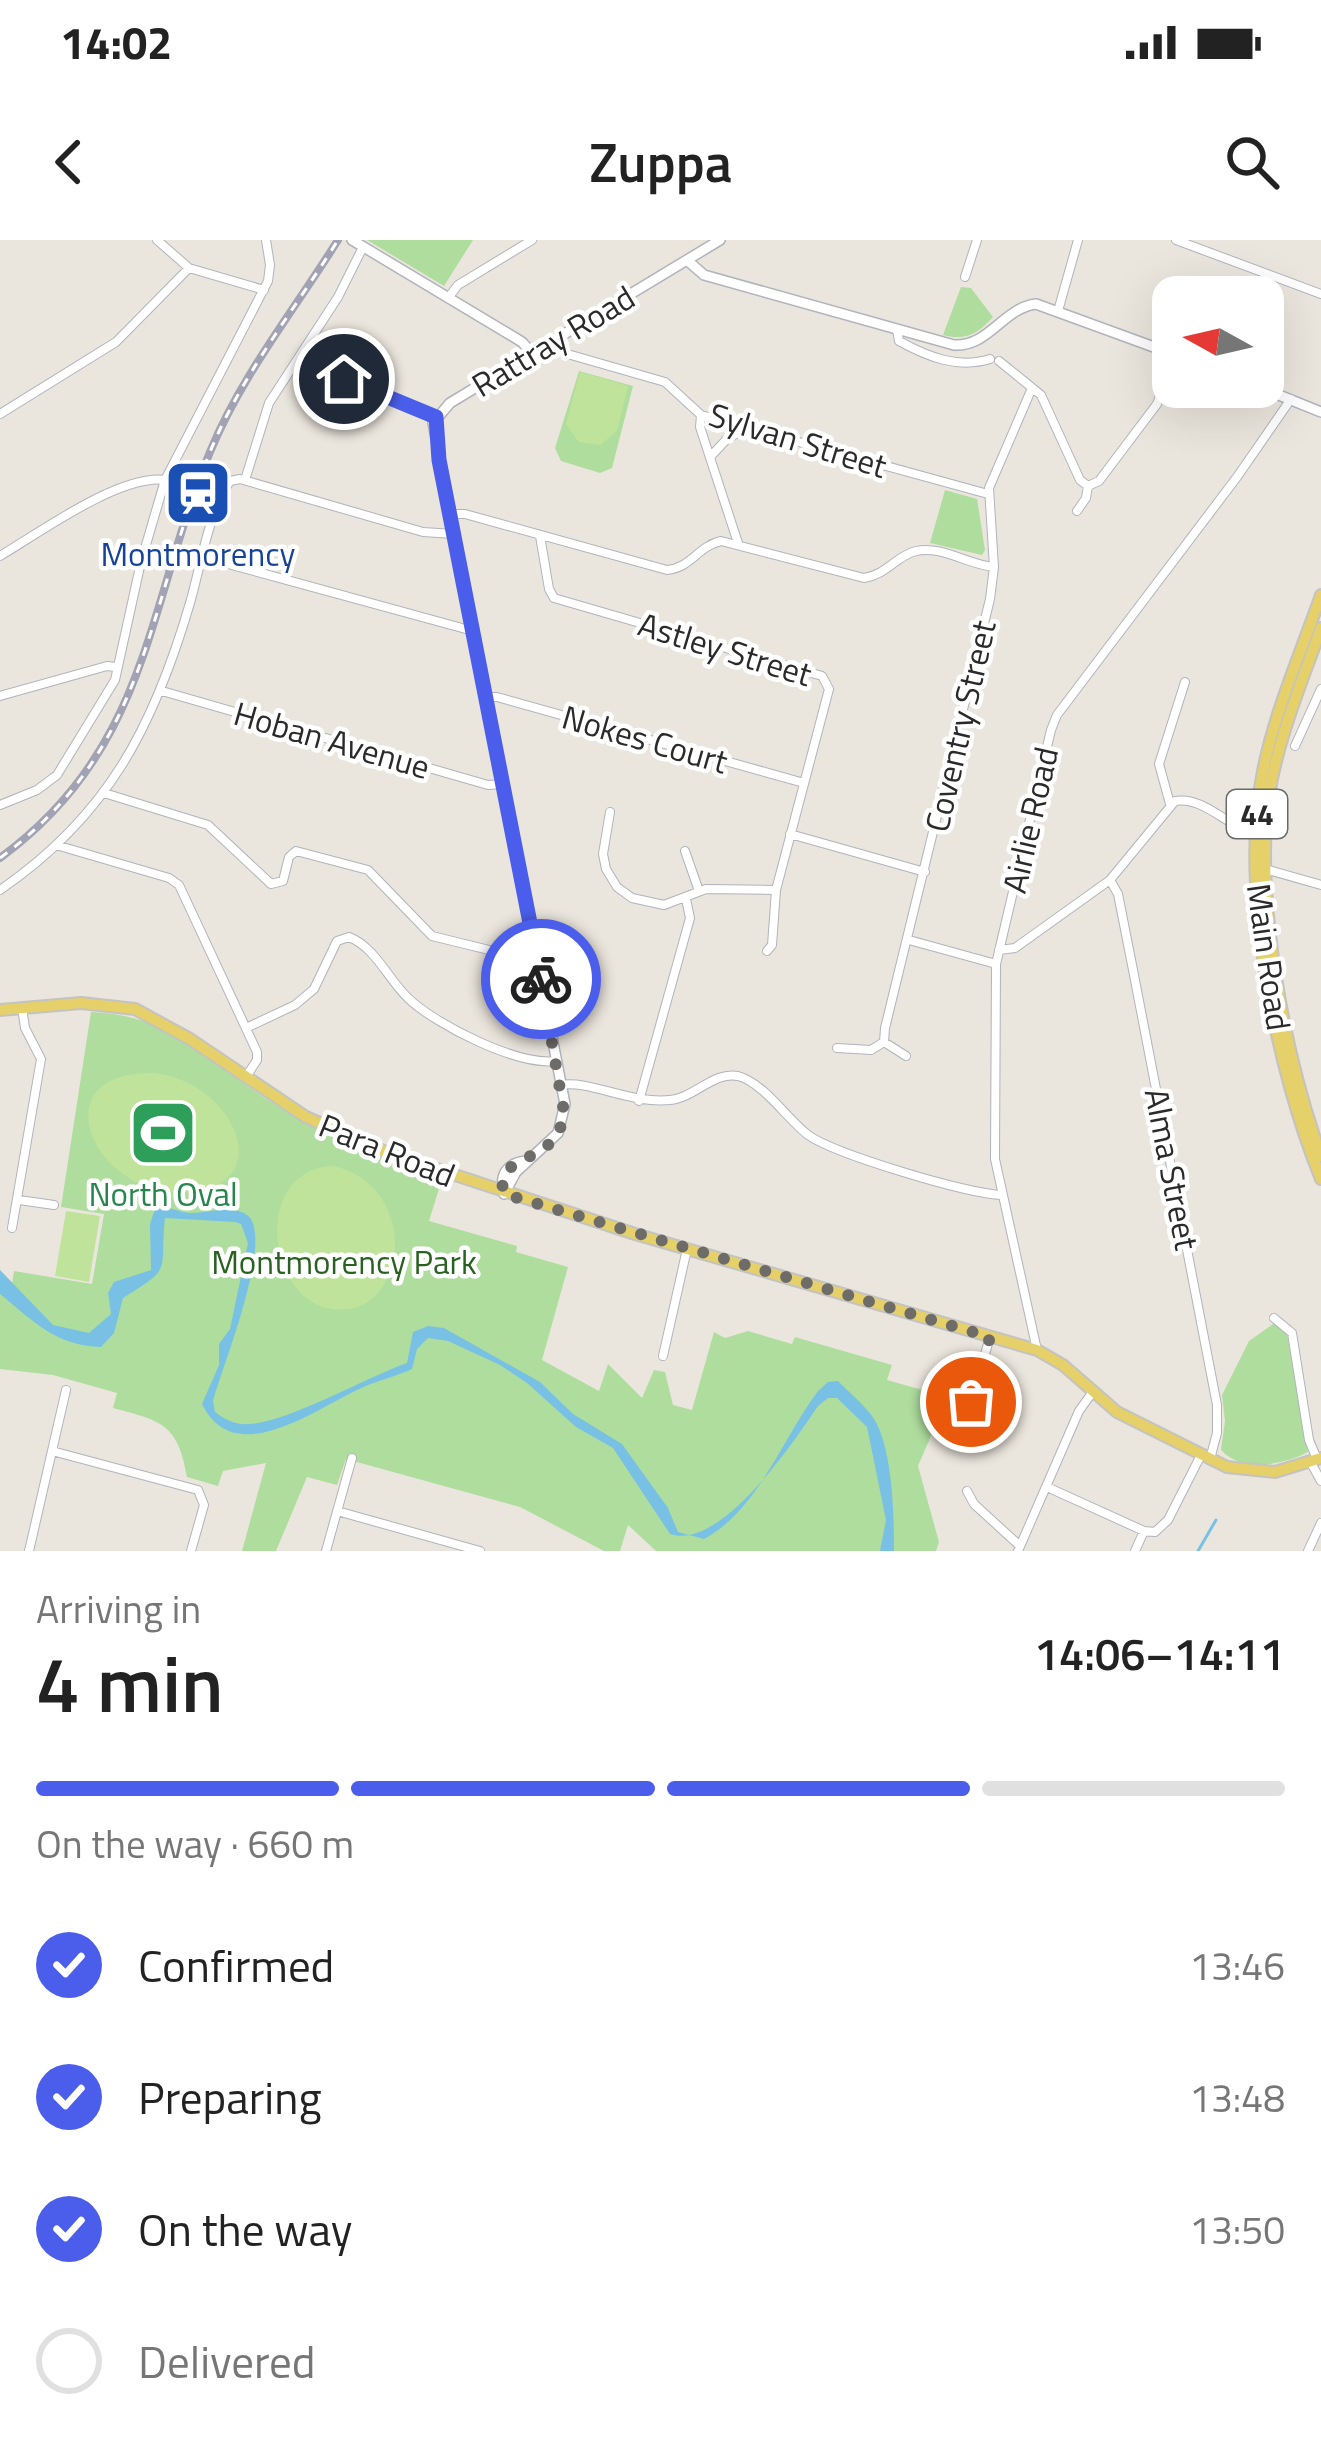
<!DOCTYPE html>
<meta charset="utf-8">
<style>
:root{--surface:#fff;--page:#f6f6f6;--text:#222;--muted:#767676;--line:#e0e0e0;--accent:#4b5eeb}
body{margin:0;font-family:"Titillium Web",sans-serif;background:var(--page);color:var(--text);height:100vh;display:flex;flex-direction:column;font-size:45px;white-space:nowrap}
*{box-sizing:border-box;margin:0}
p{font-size:39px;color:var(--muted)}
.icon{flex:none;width:66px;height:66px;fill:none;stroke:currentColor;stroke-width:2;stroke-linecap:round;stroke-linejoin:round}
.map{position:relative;height:1311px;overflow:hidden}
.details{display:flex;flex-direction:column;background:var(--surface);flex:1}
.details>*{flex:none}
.needle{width:78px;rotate:278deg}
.controls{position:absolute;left:1152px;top:36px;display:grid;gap:24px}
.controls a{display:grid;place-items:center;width:132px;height:132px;border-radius:24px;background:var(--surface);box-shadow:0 12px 48px #0002;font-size:60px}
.pin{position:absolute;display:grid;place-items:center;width:102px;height:102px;color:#fff;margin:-51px;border:6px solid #fff;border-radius:50%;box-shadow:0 3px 12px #0007}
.courier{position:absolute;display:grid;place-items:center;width:120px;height:120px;margin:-60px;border:9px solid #4b5eeb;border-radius:50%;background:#fff;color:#222;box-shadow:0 3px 15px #0007}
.overview em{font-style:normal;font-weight:600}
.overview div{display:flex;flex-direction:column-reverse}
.overview{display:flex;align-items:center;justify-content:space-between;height:204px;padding:0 36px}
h1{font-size:78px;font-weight:600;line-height:90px}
.bar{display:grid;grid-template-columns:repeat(4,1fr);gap:18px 12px;align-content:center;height:144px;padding:0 36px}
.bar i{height:15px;border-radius:9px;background:var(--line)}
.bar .current{background:var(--accent)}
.bar p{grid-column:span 4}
ol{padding:0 36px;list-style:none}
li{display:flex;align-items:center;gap:36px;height:132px}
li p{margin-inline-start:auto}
li .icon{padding:12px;border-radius:50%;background:var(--accent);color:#fff;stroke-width:4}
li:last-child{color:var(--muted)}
li i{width:66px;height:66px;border:6px solid var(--line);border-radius:50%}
.status{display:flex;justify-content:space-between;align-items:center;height:84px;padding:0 60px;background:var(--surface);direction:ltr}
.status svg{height:33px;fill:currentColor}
header{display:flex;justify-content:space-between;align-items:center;height:156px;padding:0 36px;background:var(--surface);font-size:54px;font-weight:600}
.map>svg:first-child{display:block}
</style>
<div class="status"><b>14:02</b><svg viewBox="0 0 49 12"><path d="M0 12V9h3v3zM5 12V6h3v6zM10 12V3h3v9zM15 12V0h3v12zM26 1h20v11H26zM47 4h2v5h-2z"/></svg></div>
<header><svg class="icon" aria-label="back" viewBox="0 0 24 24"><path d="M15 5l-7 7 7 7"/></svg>Zuppa<svg class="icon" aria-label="search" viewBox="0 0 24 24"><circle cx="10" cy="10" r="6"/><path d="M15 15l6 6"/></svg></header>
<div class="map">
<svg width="1321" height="1311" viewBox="0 0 1321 1311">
<rect width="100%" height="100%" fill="#ebe6dd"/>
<path fill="#afdd9e" d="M367,0h106l-29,46z
M961,47l10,1 22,29c-15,17 -28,24 -50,18z
M579,131l54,15 -21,82 -12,5 -39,-12 -6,-13z
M945,250l32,9 8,51 -3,5 -52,-12z
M91,772c86,3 120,54 188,95 51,31 107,51 163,72l-13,42 88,25 -1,6 52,15 -26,93 57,31 9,-27 34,34 12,-28 11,2 8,33 19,5 22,-78 11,6 23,-7 44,13 3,-7 97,28 -5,15 39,11 5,-13 37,5 -10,19 -15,6 -25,58 21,76 -3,9h-280l-28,-26 -8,26h-16l-84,-44 -174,-48 -9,26 -30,-8 -31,74h-34l24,-88 -43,8 -5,15 -31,-9c-9,-53 -25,-56 -74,-69l4,-15 -64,-18 -53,-6v-87l11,8 3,-19 78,13 12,-70 -43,-7z
M1273,1084l11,3 3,7 21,118c-25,13 -66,21 -87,-2l4,-29 -3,-26 27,-54z"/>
<path fill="#c0e39b" d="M580,132l48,14 -11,45 -17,14 -21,-3 -13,-18z
M154,833c84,10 127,118 27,119 -90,2 -141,-122 -27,-119z
M332,926c49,8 76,63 57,108 -7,18 -21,33 -41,35 -79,11 -102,-138 -16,-143z
M66,971l34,5 -11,66 -34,-6z"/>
<path fill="#79c1e4" d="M156,966c13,0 24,7 36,7 18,0 39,-9 55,2 29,21 -26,155 -34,186l2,11c10,8 21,13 34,12 37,-1 118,-47 158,-61l6,-31 15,-6 16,2 96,54 33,32 49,30 46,64 10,24 26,7c55,-30 77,-99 114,-148l10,-9 10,-1c11,11 25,23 34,35 21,29 22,100 22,135h-14l6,-31 -19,-93 -30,-29h-9l-10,8c-23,34 -97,145 -148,128l-57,-86 -37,-21 -49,-44 -27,-18 -52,-24 -20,-3 -11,11 -5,20c-15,7 -29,10 -44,16 -45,18 -132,89 -166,19l17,-39v-21l11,-15 18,-86 -7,-19 -6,-2 -70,-4c-6,55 10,48 -42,80l-9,35 -13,14c-45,-1 -68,-26 -101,-53v-24l53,55 36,8 22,-19 -3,-21 6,-11 37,-12 -1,-46z"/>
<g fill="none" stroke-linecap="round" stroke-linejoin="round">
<path stroke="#79c1e4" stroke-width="3" d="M1198,1311l18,-31"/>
<defs>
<path id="minor" d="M157,0l32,28 75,22
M1176,0l145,54
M965,37l12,-37
M448,58l10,-13 74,-45
M1058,71l20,-71
M897,90l2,11c29,16 59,28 91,18
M555,100l9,13 101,29 36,33 287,79
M299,120l137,57
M999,121l42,34 39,85 8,6
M0,174l116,-72 73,-74
M701,175l-1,12 38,116
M711,216l15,-16 19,-12
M245,240l24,-77 69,-106 25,-50
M1077,271l9,-13 2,-12 11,-5 58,-77 16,-43
M450,274h15l202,56c24,-2 31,-24 54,-29l143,37c22,-3 32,-22 52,-27 25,-6 53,14 78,16
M540,296l9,53 5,9 268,78 7,13 -53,201 -4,55 -5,6
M0,316c39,-23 120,-82 165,-76
M203,317l270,74
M162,451l326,94 15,-1
M0,456l107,-30 9,1
M486,457h11l307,86
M1295,506l26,-57
M104,553l104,32 63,59 12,-3 6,-24 7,-6 72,19 64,66 106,26
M1170,564l-11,-40 26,-82
M0,565l37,-15 20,-15 58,-95 26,-118 24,-82 103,-199 2,-16 -4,-25
M610,572l-7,42 3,15 11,18 15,11 32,7 42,-16 70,1
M790,594l135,38
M56,605l113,33 10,7 78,167v8l-11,17
M685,611l14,40
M1265,629l56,16
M1110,640l8,14 16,81 83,430v28l-7,26
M0,650c108,-74 154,-164 190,-287 11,-38 18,-89 40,-122l10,-2 183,53 31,2
M909,700l87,24
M999,710l16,-2 95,-68 65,-79c31,-5 54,29 84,33
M246,788l49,-23 19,-16 23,-48 12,-4c26,10 39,42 59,61 28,27 110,68 148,63
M837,808l34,2 13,-8
M906,816l-22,-14 1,-14 105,-429 4,-32 -5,-79 43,-100
M561,845c29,-5 69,19 109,15 24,-2 44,-29 68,-24 26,7 49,43 70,59 27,19 159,59 194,60
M639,861l51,-183 -4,-19
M19,960l35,5
M12,988l29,-169 -16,-31 -3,-20
M1274,1078l18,15 17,107 8,19
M1037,1110l-42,-191 1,-195 55,-234 6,-15 180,-238 54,-78
M663,1116l24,-107
M971,1162l19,-65
M52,1211l146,39 6,15 -13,46
M1311,1223l10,18
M1047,1247l97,44 11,1 13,-12 33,-65
M967,1251l7,13 46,42
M337,1271l143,40
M29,1311l37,-161
M326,1311l26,-93
M1018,1311l61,-140 13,-18
M1135,1311l9,-20
M1308,1311l13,-28"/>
<path id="tertiary" d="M352,0l170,102 10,11
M688,21l16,14 250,70c35,2 49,-37 82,-41l137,50
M1259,147l62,25
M504,954l12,-22 42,-39 7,-29 -132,-681 17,-20 270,-163
M504,954c-5,-18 2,-31 22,-33"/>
<path id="primary" d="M1321,355c-20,57 -46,116 -58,176 -24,117 13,298 58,408
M1321,388c-19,54 -43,110 -52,167 -15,104 16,261 52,361
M0,770l81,-7 54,6 55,30 116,78 82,36 247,81 402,116 26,15 54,47 110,55 48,5 46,-14"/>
</defs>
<use href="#minor" stroke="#b1b3bd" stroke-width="10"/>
<use href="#tertiary" stroke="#b1b3bd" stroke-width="12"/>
<use href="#primary" stroke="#c3c3c3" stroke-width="14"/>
<use href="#minor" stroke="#fff" stroke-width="8"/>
<use href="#tertiary" stroke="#fff" stroke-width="9"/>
<use href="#primary" stroke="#e5d069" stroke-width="10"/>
<defs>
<path id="rail" d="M0,618c150,-110 146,-251 210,-406 31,-76 85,-143 128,-212"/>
</defs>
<use href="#rail" stroke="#a1a2b3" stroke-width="8"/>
<use href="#rail" stroke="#fff" stroke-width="3" stroke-dasharray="9" stroke-linecap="butt"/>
</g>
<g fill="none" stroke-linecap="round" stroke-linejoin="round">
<path stroke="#6e6c69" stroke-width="12" stroke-dasharray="0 21.6" d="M541,739l24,139c-5,10 -9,19 -17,27 -19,17 -53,17 -44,49l486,143 -19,65"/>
<path stroke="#4b5eeb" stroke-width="15" d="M344,139l92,38 3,43 102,519"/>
</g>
<defs>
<symbol id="station-square" viewBox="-11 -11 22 22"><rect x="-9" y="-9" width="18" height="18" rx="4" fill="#1a4fb4" stroke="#fff"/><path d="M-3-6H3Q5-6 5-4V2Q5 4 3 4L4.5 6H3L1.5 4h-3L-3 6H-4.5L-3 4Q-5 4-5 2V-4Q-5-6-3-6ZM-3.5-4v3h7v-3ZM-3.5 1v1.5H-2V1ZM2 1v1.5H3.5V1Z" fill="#fff"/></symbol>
<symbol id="stadium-square" viewBox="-11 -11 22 22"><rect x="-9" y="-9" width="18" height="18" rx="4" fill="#2e9e5b" stroke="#fff"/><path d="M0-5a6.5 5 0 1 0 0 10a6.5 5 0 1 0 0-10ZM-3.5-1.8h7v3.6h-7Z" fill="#fff"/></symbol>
</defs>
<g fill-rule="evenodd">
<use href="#station-square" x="160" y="215" width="76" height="76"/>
<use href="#stadium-square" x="125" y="855" width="76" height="76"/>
</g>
<g text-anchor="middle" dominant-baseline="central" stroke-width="9" stroke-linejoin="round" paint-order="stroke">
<rect fill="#fff" stroke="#6a6a6a" stroke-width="3" x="1227" y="550" width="60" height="48" rx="9"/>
<g font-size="30" font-weight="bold" fill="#2a2a2a">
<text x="1257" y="574">44</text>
</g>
<g font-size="33" fill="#2a2a2a" stroke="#fff">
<text transform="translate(553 101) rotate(-31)">Rattray Road</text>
<text transform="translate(798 200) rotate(17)">Sylvan Street</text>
<text transform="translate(725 409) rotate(17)">Astley Street</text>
<text transform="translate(960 486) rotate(-77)">Coventry Street</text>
<text transform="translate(645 499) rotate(16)">Nokes Court</text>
<text transform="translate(332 500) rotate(16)">Hoban Avenue</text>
<text transform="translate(1030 580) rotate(-77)">Airlie Road</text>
<text transform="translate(1269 717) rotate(82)">Main Road</text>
<text transform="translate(387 910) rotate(22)">Para Road</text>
<text transform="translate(1172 929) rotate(79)">Alma Street</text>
</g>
<g font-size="33" fill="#164399" stroke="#fff">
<text x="198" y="314">Montmorency</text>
</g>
<g font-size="33" fill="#27864d" stroke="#fff">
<text x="163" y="954">North Oval</text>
</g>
<g font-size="33" fill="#296120" stroke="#fff">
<text x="344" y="1022">Montmorency Park</text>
</g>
</g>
</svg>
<div class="controls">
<a><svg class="needle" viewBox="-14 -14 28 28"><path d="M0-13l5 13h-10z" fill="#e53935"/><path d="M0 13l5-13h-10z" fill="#767676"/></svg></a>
</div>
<div class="pin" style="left:971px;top:1162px;background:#ea580c"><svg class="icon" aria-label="bag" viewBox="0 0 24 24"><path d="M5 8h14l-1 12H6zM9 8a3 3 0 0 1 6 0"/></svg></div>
<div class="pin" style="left:344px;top:139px;background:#1f2937"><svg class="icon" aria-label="home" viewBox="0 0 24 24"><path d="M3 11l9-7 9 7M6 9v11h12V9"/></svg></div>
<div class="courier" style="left:541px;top:739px"><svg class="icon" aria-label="bike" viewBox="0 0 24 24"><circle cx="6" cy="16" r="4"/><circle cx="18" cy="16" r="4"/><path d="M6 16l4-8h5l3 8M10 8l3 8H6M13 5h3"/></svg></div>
</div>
<section class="details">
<div class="overview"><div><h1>4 min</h1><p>Arriving in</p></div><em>14:06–14:11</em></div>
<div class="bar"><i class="current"></i><i class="current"></i><i class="current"></i><i></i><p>On the way · 660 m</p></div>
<ol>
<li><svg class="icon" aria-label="check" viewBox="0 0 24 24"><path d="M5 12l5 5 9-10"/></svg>Confirmed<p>13:46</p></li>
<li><svg class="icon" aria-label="check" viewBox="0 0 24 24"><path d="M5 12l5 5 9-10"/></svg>Preparing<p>13:48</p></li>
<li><svg class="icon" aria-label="check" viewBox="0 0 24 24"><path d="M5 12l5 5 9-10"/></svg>On the way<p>13:50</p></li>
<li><i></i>Delivered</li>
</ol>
</section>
